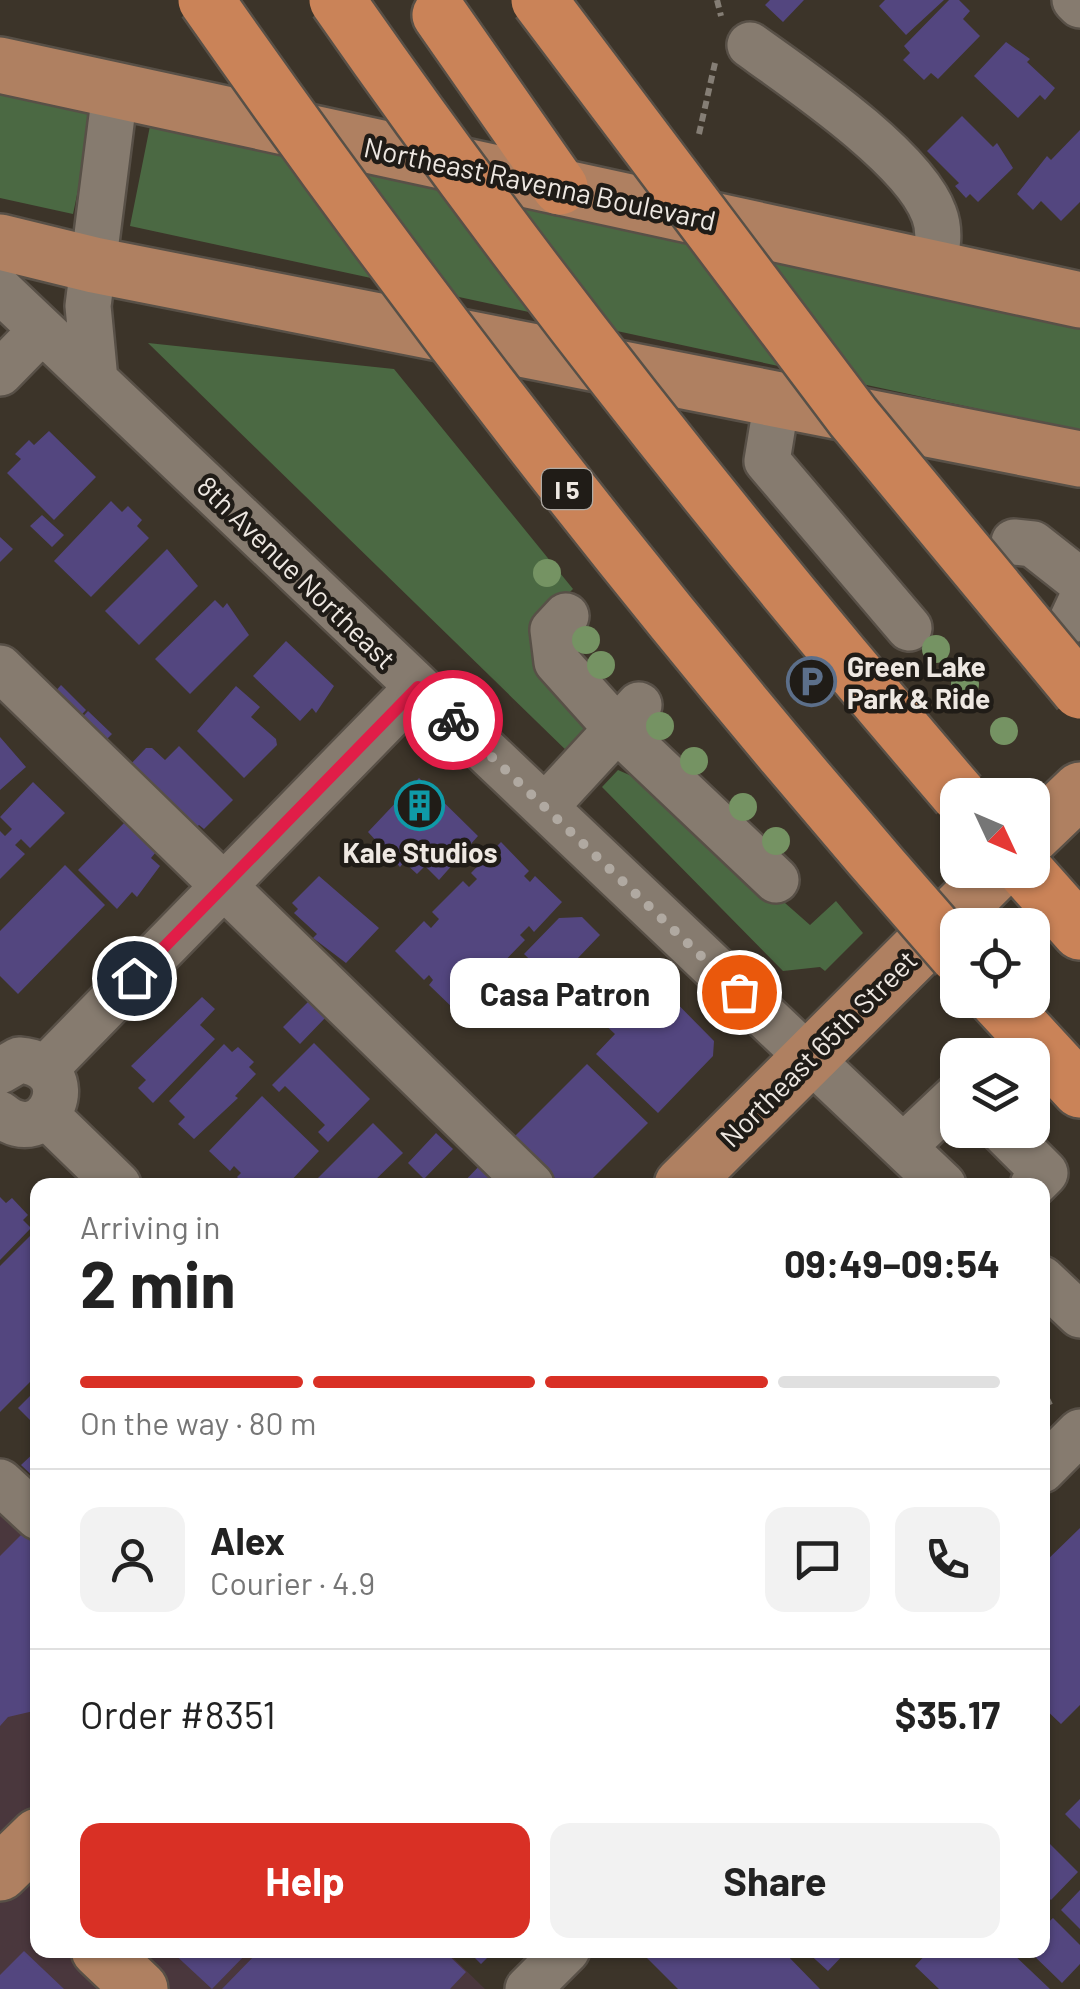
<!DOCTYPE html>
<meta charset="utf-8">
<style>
:root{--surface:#fff;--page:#f2f2f2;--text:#222;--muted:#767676;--line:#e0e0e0;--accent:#d93025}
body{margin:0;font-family:Barlow,sans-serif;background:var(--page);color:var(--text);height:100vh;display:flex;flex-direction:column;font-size:38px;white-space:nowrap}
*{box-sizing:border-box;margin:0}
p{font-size:32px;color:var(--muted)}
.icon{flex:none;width:55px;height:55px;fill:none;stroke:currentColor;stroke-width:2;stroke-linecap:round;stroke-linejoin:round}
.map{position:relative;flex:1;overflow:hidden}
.drawer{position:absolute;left:30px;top:1178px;width:1020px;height:780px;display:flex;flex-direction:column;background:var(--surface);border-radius:20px;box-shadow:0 2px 8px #0004}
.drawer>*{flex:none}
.needle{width:65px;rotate:134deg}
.fabs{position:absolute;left:940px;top:778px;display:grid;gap:20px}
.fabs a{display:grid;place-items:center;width:110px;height:110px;border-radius:20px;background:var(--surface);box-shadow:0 2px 8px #0004;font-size:50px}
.pin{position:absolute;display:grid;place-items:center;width:85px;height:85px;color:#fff;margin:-42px;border:5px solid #fff;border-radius:50%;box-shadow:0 2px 10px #0007}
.courier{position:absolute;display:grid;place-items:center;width:100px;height:100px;margin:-50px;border:8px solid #e11d48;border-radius:50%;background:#fff;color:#222;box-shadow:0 2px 12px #0007}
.bubble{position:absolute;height:70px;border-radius:20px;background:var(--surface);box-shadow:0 2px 8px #0004;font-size:32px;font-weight:700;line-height:70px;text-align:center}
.summary em{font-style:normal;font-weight:700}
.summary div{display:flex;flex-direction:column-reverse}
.summary{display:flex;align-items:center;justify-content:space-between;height:170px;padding:0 50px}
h1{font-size:65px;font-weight:700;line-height:75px}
.bar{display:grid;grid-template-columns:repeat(4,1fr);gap:15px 10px;align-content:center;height:120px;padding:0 50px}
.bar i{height:12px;border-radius:8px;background:var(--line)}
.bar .on{background:var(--accent)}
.bar p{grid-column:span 4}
.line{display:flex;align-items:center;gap:25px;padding:0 50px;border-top:2px solid var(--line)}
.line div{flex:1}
.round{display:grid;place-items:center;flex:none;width:105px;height:105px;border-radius:20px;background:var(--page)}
.action{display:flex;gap:20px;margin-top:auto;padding:20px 50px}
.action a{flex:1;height:115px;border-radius:20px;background:var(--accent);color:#fff;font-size:40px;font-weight:700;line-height:115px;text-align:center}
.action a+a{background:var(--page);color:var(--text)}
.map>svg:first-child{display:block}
</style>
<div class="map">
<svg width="1080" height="1989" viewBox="0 0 1080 1989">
<rect width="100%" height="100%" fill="#3c3429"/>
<path fill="#4a373d" d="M0,1495l37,36 1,419h407l40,39h-485z"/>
<path fill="#4b6943" d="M0,84l96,20 -23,110 -73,-16z
M152,116l928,198v117l-950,-205z
M148,343l246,26 179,220 -36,35c-2,62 13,65 53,109l-19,22z
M618,770l32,14 160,141 26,-24 27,32 -38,38 -5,-4 -37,4 -181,-184z"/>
<path fill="#53467f" d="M770,0h34l-21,22 -18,-17z
M885,0h59l-38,35 -27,-29z
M949,0h10l11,11 -7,8 17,17 -42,43 -7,-6 -7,7 -21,-20 7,-7 -6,-7z
M1006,42l24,17 -3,3 28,26 -10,12 -5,-5 -22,23 -44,-42z
M962,116l31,31 4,-4 16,25 -35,34 -8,-8 -4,4 -11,-12 4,-3 -32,-32z
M1080,130v72l-19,19 -20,-20 -8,9 -16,-16 30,-38 4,4z
M49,431l47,46 -42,43 -47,-47 14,-14 -6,-5 14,-14 5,5z
M111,501l11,11 6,-6 14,14 -5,6 12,12 -58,59 -37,-36z
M42,515l22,20 -12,12 -22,-21z
M0,537l13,12 -13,13z
M167,549l31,37 -59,59 -34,-34z
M215,600l8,8 4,-5 22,32 -59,59 -35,-35z
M286,641l48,45 -18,27 -4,-5 -12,13 -47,-45z
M61,685l25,25 -15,16 -25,-24z
M236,686l24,21 -9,10 25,22 1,6 -33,33 -47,-47z
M88,711l24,23 -16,16 -23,-23z
M0,737l26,30 -26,23z
M179,746l54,54 -29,29 -5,-4 -5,4 -66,-62 18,-19h6l13,12z
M419,778l59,58 -39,44 -14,-14 -8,8 -13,-12 -4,5 -32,-35z
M33,782l32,31 -35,35 -9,-9 -6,6 10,9 -25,25v-48l5,5 7,-7 -12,-12z
M126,821l30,31 -5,6 9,8 -23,31 -5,-5 -15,17 -39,-39z
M501,842l28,29 -5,5 6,6 5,-6 27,26 -28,30 -5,-6 -9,9 5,5 -30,31 -5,-5 -9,9 5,5 -30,31 -27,-26 4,-5 -4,-5 -5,5 -29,-29 29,-30 7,7 8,-9 -7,-7 31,-31 6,6 8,-8 -6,-6z
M65,865l40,40 -87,89 -18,-18v-45z
M319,876l60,52 -33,35 -33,-25 4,-4 -23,-21 4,-4 -6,-6z
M582,917l18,18 -46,48 -30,-29 35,-36z
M643,969l71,72 -1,15 -55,57 -62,-59 19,-20 -27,-25 38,-39z
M202,997l13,12 -15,16 15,14 -62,64 -15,-15 8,-8 -15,-14z
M309,1001l17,16 -26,27 -17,-17z
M314,1043l56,56 -42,43 -10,-10 7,-7 -40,-39 -6,6 -7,-7z
M224,1044l8,8 6,-5 16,15 -5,5 7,7 -21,22 3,2 -44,41 -16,-15 7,-7 -16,-16z
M587,1064l61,59 -62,62h-24l-49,-47z
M262,1096l57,55 -32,34h-42l-8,-8 4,-4 -7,-7 -4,5 -21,-20z
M373,1123l30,30 -33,32h-59z
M436,1133l17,16 -29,30 -16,-16z
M483,1162l24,23h-46z
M0,1197l6,6 6,-5 16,17 -5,5 8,8 -31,32z
M38,1228v146l-38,38v-146z
M38,1388v40l-20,-20z
M38,1449v32l-17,-16z
M34,1522l4,4v184l-30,7 -8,9v-170z
M1080,1528v177l-19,19 -19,-18v-141z
M1080,1799v30l-15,-15z
M1045,1839l33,33 -27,28 -9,-8z
M1080,1890v39l-19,-19z
M1053,1918l27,27v19l-18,19 -34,-33h14v-22z
M170,1950h80l-38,39z
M260,1950h183l23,22 -16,17h-228z
M467,1950h28l-14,14z
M648,1950h134l38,39h-142l-35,-35z
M805,1950h43l-20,21z
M930,1950h79l41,39h-111l-24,-23z
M24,1951l40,38h-64v-14z"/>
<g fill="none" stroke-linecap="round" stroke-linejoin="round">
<defs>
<path id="minor" d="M1075,0l5,5
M750,45c49,35 164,113 184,169 7,18 3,35 -1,54
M0,290l943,895
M0,373l42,-43
M95,380l-7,-74 27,-214
M777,400l-10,61 142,167
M1014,542l19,2 47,37
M566,616l-13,14 4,32 61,68 158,150
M1072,620l8,-17
M0,668l531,517
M545,807l94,-102
M45,1069l373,-382
M0,1071l19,-11c68,6 29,94 -19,54
M46,1115l72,70
M1002,1130l43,43 -12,12
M903,1147l55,-52
M1042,1279l38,36
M1042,1470l38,-38
M0,1482l38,35
M528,1989l39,-39"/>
<path id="major" d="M0,65l1080,235
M0,242l94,23 986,194
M1032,836l48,-46
M682,1185l316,-315
M0,1873l38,-37
M99,1950l41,39"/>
<path id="highway" d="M440,15l120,172
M1025,870l55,62
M997,1000l83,90"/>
</defs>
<use href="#minor" stroke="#585047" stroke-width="50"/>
<use href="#major" stroke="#585047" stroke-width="60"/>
<use href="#highway" stroke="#585047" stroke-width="60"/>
<path stroke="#857e75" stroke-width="6" stroke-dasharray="8 5" stroke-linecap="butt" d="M717,0l4,16
M699,134l16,-71
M1042,1388l8,17"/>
<use href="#minor" stroke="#867b6f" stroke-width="45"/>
<use href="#major" stroke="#af8061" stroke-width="55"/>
<use href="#highway" stroke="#ca8358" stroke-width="55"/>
<defs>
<path id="highway-bridge" d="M206,0c233,333 483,651 752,956
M337,0c192,276 402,539 622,795
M539,0l314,417 227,274"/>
</defs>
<use href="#highway-bridge" stroke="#585047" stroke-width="60" stroke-linecap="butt"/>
<use href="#highway-bridge" stroke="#ca8358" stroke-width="55"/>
</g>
<g fill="#759363">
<circle cx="547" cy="573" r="14"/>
<circle cx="586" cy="640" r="14"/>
<circle cx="936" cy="649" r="14"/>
<circle cx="601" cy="665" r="14"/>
<circle cx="965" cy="684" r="14"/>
<circle cx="660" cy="726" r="14"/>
<circle cx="1004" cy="731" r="14"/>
<circle cx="694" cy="761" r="14"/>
<circle cx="743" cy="807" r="14"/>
<circle cx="776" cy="841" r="14"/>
</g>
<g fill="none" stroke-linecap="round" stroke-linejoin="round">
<path stroke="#b0a9a1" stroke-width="10" stroke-dasharray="0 18" d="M453,720l286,272"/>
<path stroke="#e11d48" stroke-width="12" d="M134,978l284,-291 35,33"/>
</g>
<defs>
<symbol id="parking-ring" viewBox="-11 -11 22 22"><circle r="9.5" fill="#201c17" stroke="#5c6f8a" stroke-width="1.5"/><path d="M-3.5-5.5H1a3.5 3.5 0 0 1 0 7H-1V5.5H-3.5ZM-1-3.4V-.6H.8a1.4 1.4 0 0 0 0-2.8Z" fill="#5c6f8a"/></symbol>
<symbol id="building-ring" viewBox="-11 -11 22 22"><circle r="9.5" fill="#201c17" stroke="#0f9aa8" stroke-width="1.5"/><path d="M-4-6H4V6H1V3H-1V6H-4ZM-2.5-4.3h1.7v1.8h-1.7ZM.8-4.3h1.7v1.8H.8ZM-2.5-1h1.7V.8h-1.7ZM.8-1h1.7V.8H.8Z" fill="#0f9aa8"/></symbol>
</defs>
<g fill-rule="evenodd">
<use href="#parking-ring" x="784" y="654" width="55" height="55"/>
<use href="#building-ring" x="392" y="778" width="55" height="55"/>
</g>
<g text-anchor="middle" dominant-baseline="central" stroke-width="9" stroke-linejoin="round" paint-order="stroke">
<rect fill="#201c17" stroke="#b0aba5" stroke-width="2.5" x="542" y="469" width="50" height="40" rx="8"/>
<g font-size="25" font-weight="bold" fill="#eee8e2">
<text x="567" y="489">I 5</text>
</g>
<g font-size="28" fill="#eee8e2" stroke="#201c17">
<text transform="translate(540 183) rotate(12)">Northeast Ravenna Boulevard</text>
<text transform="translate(297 572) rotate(44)">8th Avenue Northeast</text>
<text transform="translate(818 1048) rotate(-45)">Northeast 65th Street</text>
</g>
<g font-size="28" font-weight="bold" fill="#eee8e2" stroke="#201c17" text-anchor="start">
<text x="847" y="666">Green Lake<tspan x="847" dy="32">Park &amp; Ride</tspan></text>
<text x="420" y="852" text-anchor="middle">Kale Studios</text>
</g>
</g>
</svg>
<div class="fabs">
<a><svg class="needle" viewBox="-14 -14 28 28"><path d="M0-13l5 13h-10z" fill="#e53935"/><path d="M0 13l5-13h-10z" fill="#767676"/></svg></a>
<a><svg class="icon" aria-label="locate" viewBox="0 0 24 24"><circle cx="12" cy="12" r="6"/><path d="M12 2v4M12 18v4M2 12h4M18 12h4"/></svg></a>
<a><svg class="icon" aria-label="layers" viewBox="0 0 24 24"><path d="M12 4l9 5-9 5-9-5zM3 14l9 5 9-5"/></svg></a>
</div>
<div class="pin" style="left:739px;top:992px;background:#ea580c"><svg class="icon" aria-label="bag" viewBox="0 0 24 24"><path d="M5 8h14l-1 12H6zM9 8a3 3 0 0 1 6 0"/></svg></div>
<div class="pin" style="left:134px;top:978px;background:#1f2937"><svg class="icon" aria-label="home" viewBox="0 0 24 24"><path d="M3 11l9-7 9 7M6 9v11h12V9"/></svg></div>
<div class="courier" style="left:453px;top:720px"><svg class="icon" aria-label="bike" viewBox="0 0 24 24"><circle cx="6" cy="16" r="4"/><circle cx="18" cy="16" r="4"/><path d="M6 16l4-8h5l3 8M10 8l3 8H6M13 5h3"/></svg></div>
<div class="bubble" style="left:450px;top:958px;width:230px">Casa Patron</div>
<section class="drawer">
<div class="summary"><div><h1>2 min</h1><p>Arriving in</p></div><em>09:49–09:54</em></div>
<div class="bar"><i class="on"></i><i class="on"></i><i class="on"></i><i></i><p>On the way · 80 m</p></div>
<div class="line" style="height:180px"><a class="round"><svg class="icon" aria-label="person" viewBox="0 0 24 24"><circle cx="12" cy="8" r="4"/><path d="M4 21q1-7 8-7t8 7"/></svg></a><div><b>Alex</b><p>Courier · 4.9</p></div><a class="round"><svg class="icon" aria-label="chat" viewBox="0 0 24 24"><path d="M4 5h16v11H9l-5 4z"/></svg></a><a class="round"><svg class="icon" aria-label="phone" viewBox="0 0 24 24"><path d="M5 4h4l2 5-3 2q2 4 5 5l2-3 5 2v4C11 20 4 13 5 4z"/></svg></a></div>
<div class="line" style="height:130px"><div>Order #8351</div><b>$35.17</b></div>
<div class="action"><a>Help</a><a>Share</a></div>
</section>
</div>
